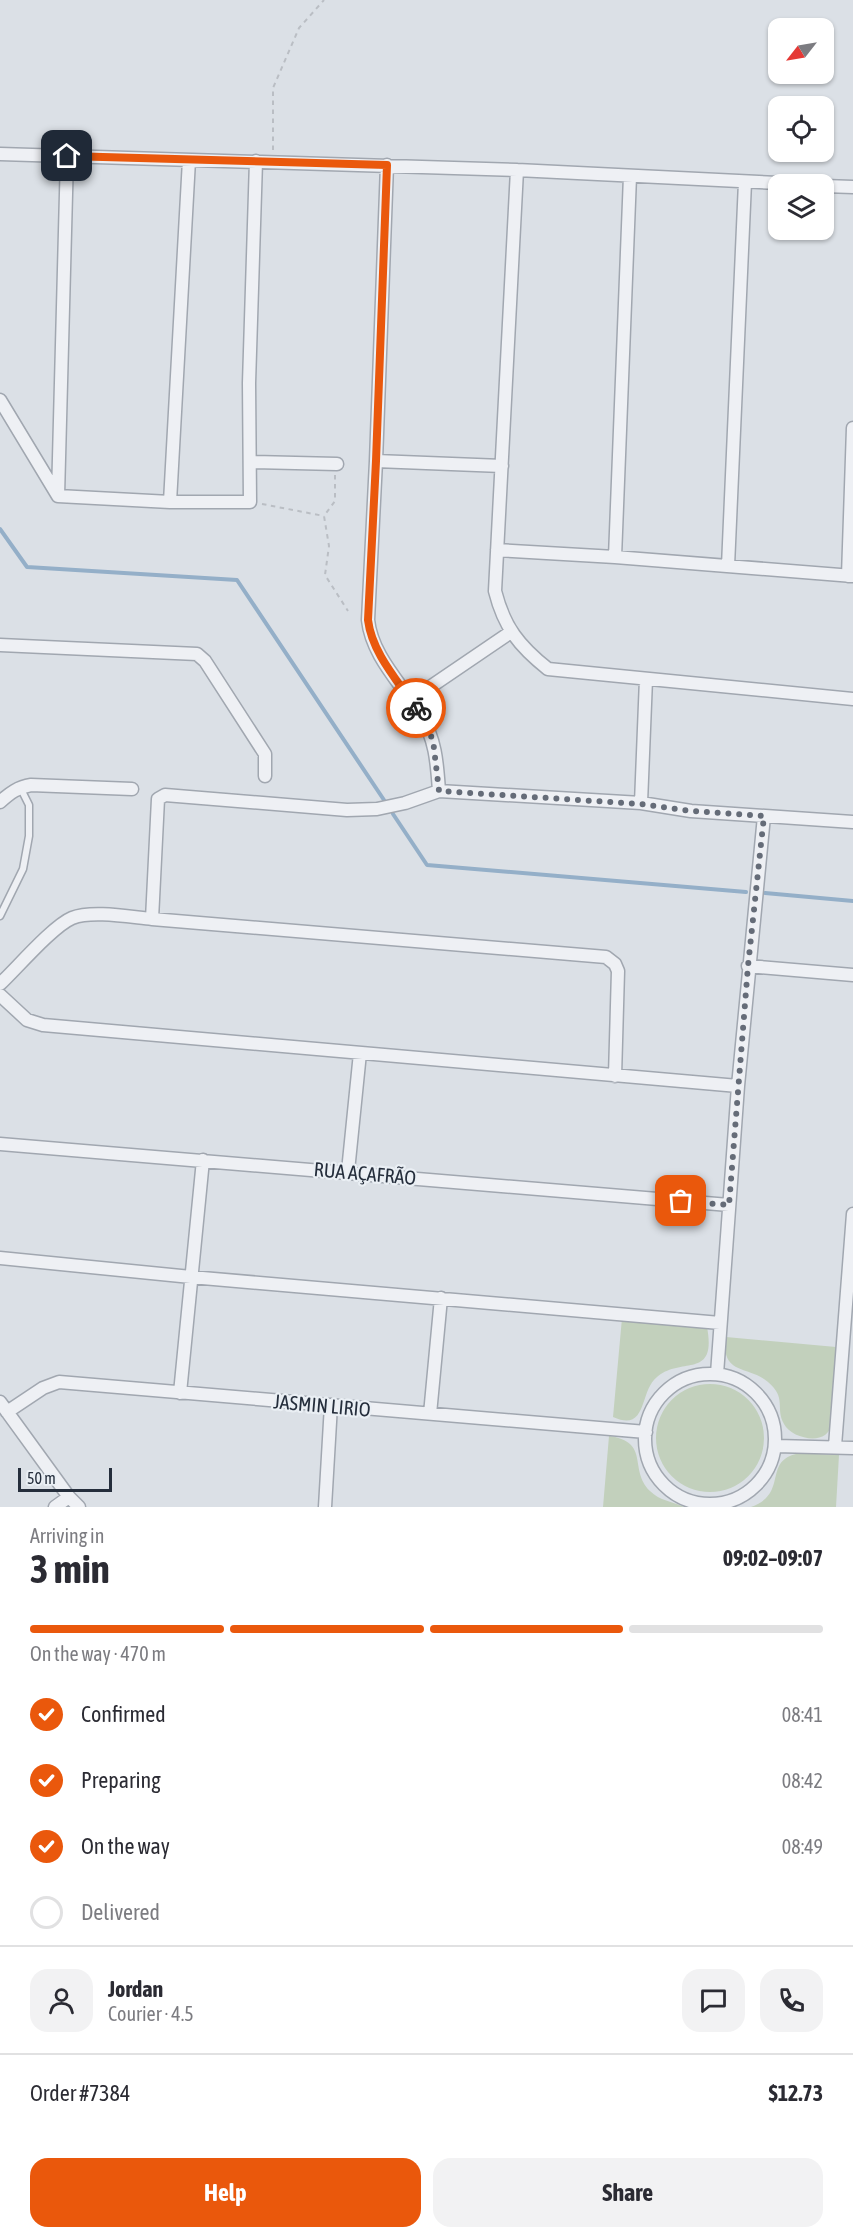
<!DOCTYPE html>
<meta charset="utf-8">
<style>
:root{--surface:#fff;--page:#f2f2f3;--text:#2b2b33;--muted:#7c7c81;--line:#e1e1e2;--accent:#ea580c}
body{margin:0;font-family:"Asap Condensed",sans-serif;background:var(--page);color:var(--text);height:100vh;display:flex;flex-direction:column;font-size:22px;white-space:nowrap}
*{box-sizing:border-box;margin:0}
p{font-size:20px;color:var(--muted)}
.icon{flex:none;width:33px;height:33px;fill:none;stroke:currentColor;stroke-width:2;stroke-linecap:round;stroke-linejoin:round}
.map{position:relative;height:1507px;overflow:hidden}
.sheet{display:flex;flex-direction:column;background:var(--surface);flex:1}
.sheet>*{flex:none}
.needle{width:39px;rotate:239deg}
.controls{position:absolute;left:768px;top:18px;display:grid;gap:12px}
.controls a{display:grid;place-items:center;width:66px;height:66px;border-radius:12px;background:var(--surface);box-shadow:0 2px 4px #0004;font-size:30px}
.scale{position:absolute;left:18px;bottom:15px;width:94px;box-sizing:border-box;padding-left:6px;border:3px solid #252e3c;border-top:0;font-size:16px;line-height:21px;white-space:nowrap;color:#252e3c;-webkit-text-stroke:4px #eaeff4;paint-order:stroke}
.pin{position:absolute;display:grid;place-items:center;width:51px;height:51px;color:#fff;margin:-26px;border-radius:12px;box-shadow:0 3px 9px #0006}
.courier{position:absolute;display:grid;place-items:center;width:60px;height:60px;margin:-30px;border:4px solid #ea580c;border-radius:50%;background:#fff;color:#222;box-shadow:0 2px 8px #0007}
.summary em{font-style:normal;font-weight:700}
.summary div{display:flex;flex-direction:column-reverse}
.summary{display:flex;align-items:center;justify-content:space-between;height:102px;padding:0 30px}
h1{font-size:39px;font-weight:700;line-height:45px}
.bar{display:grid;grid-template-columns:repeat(4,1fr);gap:9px 6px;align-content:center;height:72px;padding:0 30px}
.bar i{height:8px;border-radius:4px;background:var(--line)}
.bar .current{background:var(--accent)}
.bar p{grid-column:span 4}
.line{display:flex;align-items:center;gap:15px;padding:0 30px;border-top:2px solid var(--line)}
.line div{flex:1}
.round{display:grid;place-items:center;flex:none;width:63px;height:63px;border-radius:18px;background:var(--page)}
ol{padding:0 30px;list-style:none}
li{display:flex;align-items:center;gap:18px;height:66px}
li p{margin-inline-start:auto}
li .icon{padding:6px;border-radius:50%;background:var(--accent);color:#fff;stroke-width:4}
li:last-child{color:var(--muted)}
li i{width:33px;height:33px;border:3px solid var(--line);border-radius:50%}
.primary-button{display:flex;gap:12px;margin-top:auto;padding:12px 30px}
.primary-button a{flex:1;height:69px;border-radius:18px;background:var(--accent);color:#fff;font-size:24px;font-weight:700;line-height:69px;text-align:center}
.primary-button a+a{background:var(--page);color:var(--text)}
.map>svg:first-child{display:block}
</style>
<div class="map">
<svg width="853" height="1507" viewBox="0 0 853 1507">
<rect width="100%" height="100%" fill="#dbe0e6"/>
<path fill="#c2d0bc" d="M622,1318l85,9c10,53 -26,29 -50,50 -18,14 -9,56 -44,40z
M726,1337l110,10 -5,80c-2,3 -3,6 -6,8 -11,8 -35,1 -41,-11 -9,-16 3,-26 -16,-42 -19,-17 -48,-6 -42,-45z
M656 1438a54 54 0 1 1 108 0a54 54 0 1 1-108 0Z
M609,1436c42,6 19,33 41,55 10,10 22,10 34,16h-81z
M800,1453l39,2 -3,52h-85c39,-14 10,-47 49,-54z"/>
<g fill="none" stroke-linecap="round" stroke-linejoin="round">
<path stroke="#94afc8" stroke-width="4" d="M0,529l27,38 210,13 147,220
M393,814l34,51 319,27
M765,893l88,8"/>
<defs>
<path id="lane" d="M0,916l23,-47 6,-33v-31l-9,-18"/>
<path id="street" d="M0,154l517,16 282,14
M387,165l-11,296 -8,159c4,37 35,65 53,96 15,24 16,48 18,75
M517,170l-22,421c9,36 24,55 53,78l305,30
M824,186l29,1
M0,400l58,96 112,6h80l-1,-119 7,-222
M376,461l126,5
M250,462l87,2
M58,496l9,-340
M170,502l19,-342
M497,550l118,7 238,19
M615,557l15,-381
M728,566l17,-384
M848,576l5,-148
M0,645l197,9 8,7 60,93v22
M411,700l100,-68
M0,802c10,-9 18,-15 31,-17l101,4
M641,803l5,-124
M152,919l6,-120 7,-4 182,15 30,-1 28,-6 34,-12 202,12 50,8 162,11
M748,966l105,9
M0,984c17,-16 53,-58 72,-66 20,-8 58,-1 80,1l454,38 9,7 3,7 -3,105
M0,995l27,25 16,5 695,61
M0,1144l729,61
M348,1171l12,-118
M0,1258l191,19 529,46
M717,1374l21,-288 26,-270
M645 1439a65 65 0 1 1 130 0a65 65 0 1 1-130 0Z
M180,1393l23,-233
M0,1402l69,95 10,10
M7,1412l36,-24 16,-6 587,50
M430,1414l11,-116
M776,1446l77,2
M835,1446l18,-232
M55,1507l14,-10
M325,1507l6,-102"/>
</defs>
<use href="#lane" stroke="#a1a7b0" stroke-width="9"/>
<use href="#street" stroke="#a1a7b0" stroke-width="15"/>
<path stroke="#babec4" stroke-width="2" stroke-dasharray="4.5 4.5" stroke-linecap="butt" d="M273,150v-62l26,-60 25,-28
M335,475v26l-11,15 5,30 -4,29 23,36
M262,504l62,12"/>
<use href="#lane" stroke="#eef0f4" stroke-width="6"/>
<use href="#street" stroke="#eef0f4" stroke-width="12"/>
</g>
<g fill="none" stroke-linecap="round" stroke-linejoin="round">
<path stroke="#656c78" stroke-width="6" stroke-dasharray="0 10.8" d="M416,708l17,32 6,51 202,13 50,7 73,5 -16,150 -19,239 -48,-4"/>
<path stroke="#ea580c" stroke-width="8" d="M67,156l320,9 -11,296 -8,159c4,33 30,61 48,88"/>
</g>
<g text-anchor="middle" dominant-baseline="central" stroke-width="4.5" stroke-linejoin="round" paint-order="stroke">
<g font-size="20" fill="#252e3c" stroke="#eaeff4">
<text transform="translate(365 1173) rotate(5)">RUA AÇAFRÃO</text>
<text transform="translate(322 1405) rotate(5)">JASMIN LIRIO</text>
</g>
</g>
</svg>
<div class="controls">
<a><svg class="needle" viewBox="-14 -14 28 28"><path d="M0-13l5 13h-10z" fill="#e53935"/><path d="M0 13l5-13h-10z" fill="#7c7c81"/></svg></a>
<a><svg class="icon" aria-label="locate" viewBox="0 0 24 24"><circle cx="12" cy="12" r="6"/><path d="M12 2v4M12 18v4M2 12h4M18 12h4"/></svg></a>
<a><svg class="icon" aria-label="layers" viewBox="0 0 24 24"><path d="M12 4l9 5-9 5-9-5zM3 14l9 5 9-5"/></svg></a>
</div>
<div class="scale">50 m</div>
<div class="pin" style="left:681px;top:1201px;background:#ea580c"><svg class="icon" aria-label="bag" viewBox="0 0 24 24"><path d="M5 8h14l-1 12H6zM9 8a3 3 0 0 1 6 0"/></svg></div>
<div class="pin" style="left:67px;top:156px;background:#1f2937"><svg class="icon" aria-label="home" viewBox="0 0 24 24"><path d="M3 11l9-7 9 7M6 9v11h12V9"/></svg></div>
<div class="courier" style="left:416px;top:708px"><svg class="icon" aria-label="bike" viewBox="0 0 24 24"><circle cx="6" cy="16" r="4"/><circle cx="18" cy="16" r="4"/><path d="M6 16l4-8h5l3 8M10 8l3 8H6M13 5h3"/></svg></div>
</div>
<section class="sheet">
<div class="summary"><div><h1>3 min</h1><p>Arriving in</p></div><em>09:02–09:07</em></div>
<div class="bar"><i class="current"></i><i class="current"></i><i class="current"></i><i></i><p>On the way · 470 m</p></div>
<ol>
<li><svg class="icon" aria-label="check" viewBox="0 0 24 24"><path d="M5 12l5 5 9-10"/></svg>Confirmed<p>08:41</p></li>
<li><svg class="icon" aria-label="check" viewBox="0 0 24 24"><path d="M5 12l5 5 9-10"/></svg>Preparing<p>08:42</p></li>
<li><svg class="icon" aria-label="check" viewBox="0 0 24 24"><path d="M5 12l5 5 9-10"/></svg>On the way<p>08:49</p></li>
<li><i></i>Delivered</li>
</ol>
<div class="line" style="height:108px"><a class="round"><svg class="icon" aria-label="person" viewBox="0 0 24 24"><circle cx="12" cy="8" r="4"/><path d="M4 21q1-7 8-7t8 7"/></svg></a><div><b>Jordan</b><p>Courier · 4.5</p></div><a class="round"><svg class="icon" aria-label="chat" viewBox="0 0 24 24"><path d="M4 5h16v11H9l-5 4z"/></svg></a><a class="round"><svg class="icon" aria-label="phone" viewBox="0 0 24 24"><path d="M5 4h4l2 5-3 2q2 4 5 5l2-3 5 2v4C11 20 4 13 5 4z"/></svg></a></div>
<div class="line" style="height:78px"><div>Order #7384</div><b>$12.73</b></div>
<div class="primary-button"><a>Help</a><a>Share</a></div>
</section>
